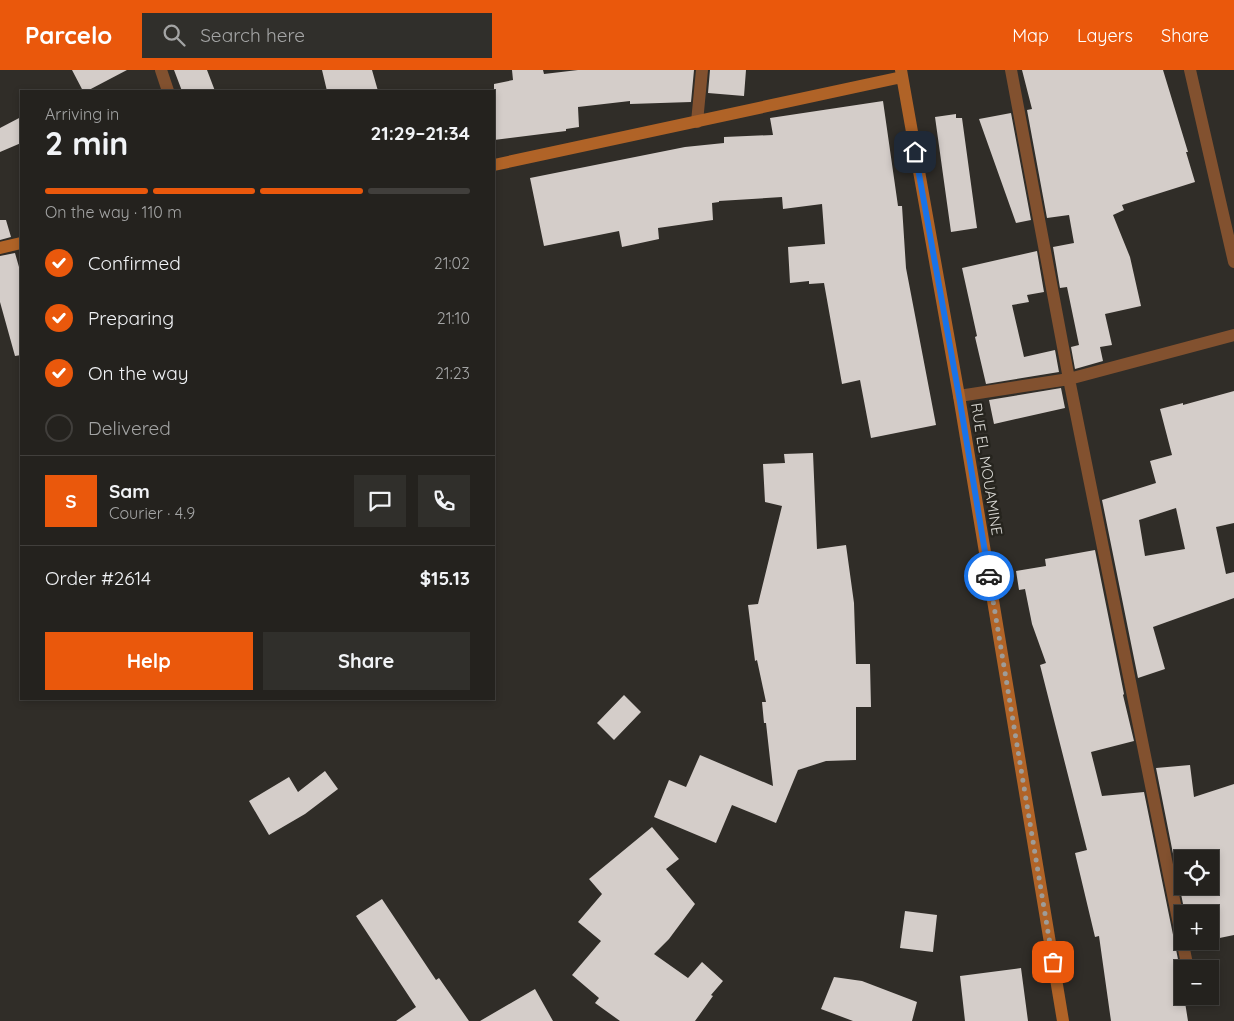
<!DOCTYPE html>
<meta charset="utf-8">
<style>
:root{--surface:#24221e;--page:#302f2b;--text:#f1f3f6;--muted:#a3a4a4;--line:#413f3c;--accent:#ea580c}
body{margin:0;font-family:Quicksand,sans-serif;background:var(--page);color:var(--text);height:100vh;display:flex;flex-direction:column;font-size:19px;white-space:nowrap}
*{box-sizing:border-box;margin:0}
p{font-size:16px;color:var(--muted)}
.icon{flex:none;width:28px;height:28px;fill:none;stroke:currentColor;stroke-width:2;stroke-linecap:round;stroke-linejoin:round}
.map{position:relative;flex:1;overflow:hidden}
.details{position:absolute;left:20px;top:20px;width:475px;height:610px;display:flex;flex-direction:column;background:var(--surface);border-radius:0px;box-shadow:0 2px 8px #0003,0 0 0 1px var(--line)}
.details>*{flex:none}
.tools{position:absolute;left:1174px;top:780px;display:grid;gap:10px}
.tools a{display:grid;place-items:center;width:45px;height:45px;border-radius:0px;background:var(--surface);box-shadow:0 2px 8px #0003,0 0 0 1px var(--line);font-size:25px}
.pin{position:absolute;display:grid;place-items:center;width:42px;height:42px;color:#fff;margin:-21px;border-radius:10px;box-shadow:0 2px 8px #0006}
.courier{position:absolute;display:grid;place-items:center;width:50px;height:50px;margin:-25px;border:4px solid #1a73e8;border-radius:50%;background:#fff;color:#222;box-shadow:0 1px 6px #0007}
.overview em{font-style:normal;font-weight:800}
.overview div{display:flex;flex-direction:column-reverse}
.overview{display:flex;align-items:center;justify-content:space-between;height:85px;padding:0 25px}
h1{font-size:32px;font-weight:800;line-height:38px}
.bar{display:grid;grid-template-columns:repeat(4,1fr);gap:8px 5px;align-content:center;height:60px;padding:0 25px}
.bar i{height:6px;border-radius:4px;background:var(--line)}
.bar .current{background:var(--accent)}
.bar p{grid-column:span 4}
.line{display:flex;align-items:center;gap:12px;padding:0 25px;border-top:1px solid var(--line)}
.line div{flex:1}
.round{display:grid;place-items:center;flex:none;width:52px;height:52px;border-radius:0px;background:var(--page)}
ol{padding:0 25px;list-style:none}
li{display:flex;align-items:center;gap:15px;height:55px}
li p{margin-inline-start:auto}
li .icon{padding:5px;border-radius:50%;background:var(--accent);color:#fff;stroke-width:4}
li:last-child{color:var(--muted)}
li i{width:28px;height:28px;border:2px solid var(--line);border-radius:50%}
.button{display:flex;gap:10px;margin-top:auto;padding:10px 25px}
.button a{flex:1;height:58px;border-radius:0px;background:var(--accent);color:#fff;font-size:20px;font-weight:800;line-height:58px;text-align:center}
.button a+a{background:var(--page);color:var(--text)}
header{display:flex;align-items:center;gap:30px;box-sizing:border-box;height:70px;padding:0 25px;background:var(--accent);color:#fff}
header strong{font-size:24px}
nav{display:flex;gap:28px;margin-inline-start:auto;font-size:18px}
.search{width:350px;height:45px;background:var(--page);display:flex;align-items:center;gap:12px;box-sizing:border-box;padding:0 18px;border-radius:0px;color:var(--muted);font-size:19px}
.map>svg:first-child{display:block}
</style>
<header>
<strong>Parcelo</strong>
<div class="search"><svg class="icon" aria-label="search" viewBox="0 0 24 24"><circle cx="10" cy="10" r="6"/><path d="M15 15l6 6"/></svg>Search here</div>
<nav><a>Map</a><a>Layers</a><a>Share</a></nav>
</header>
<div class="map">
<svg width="1234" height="951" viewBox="0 0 1234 951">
<rect width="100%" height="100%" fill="#302d28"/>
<path fill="#d4cdc9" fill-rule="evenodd" d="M72,0h55l-40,21h-4z
M174,0h33l8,21h-33z
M322,0h50l6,21h-51z
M512,0h31l1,4 34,-4h116l-3,32 -61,2v-3l-52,6 1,20 -13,2v2l-72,9v-56l19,-4z
M710,0h36l-2,26 -36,-3z
M1022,0h141l25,82h-2l9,30 -73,23 2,5 -11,5 17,42 11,49 -36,8 7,31 -12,2 3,14 -28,8 -4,-22 8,-2 -12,-58 -7,1 -7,-41 21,-4 -5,-28 -22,3 -20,-108 5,-1z
M883,31l15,105h4l4,62 30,157 -65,13 -11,-58 -18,4 -18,-101 -15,1v-3l-19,2 -2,-36 37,-3 -3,-40 -39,5 -1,-12 -63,4v1l-7,1 1,17 -55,8 1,11 -37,8 -3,-16 -75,15 -14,-68 155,-31 39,-4v-6l49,-2 -3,-17z
M1011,43l20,107 -15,3 -37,-104z
M956,44v4h6l15,110 -26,4 -16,-115z
M21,47v26l-21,9v-24z
M0,150h6l5,17 -11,3z
M1037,181l7,41 -17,3 2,7 -17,3 12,52 31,-7 4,22 -73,12 -11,-47 2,-1 -15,-68z
M15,183l6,21v81l-6,1 -15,-54v-46z
M1061,318l4,20 -71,16 -5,-24z
M1234,321v132l-18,4 10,47 8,-2v26l-81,29 12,42 -27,9 -36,-178 54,-17 -6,-22 22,-6 -12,-46 23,-6v2zM1176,438l9,41 -40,7 -6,-36z
M813,383l4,96 29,-4 8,58 2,61h14l1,43h-15v53l-30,1 -28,9 -22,53 -44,-18 -16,38 -62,-26 15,-37 17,7 14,-32 73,31 -7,-63h-2l-2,-21h4l-9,-42 -2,1 -7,-56 10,-1 24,-98 -17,-4 -2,-38 22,-1 -1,-9z
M1095,480l29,144 -1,1 11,46 -43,11 11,44 42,-4 37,182 1,22h2l4,25h-77l-12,-85 -4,1 -20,-84 12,-3 -47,-185 6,-2 -14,-39 -7,-35 -6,1 -3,-19 30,-5 -1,-7z
M624,625l17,17 -27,28 -17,-17z
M1190,695l4,32 40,-13v151l-24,5v-26h-25l-29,-146zM1182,789h28v27h-28z
M325,701l13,18 -33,25 -36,21 -20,-34 40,-24 9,15z
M652,757l27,32 -13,10 29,35 -26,35 -15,15 34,24 14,-16 21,19 -12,14 2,1 -18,25h-75l-25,-18 4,-5 -27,-23 29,-34 -23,-19 24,-28 -13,-15z
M382,829l54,81 3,-2 30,43h-73l20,-14 -60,-91z
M905,841l32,4 -4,37 -33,-4z
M1021,898l7,53h-63l-5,-45z
M834,907l28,4 55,21 -5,19h-59l-32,-12z
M535,919l18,32h-73z"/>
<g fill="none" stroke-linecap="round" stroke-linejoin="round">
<path stroke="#82512f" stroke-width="12" d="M161,0l7,21
M1011,0l58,309 119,590
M1190,0l44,192
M697,52l5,-52
M959,326l110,-17 165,-44"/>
<path stroke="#b06327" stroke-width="12" d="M901,0l58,326 104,625
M494,95l408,-88
M0,178l21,-5"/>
</g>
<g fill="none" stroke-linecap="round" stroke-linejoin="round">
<path stroke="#9e9c98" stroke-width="5" stroke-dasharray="0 9" d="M989,506l64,386"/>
<path stroke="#1a73e8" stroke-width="6" d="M915,82l44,244 30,180"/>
</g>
<g text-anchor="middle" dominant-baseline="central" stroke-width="5" stroke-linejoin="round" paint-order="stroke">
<g font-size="15" fill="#d9d8d4" stroke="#26241e">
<text transform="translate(987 399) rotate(81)">RUE EL MOUAMINE</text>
</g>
</g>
</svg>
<div class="tools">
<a><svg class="icon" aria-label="locate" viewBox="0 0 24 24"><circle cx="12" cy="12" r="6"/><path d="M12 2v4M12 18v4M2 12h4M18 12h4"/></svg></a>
<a>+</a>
<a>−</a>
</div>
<div class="pin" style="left:1053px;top:892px;background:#ea580c"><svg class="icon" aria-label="bag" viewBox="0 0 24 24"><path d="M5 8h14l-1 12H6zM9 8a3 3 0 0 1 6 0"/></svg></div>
<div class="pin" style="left:915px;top:82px;background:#1f2937"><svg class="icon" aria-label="home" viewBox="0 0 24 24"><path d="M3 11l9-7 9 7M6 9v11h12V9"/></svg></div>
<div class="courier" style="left:989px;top:506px"><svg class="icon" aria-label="car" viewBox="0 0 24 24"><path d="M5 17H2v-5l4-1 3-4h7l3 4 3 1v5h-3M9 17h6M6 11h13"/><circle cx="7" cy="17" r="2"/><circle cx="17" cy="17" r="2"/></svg></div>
<section class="details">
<div class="overview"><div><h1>2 min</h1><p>Arriving in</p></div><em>21:29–21:34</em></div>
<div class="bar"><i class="current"></i><i class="current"></i><i class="current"></i><i></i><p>On the way · 110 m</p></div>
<ol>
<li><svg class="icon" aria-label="check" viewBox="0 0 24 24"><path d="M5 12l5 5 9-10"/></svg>Confirmed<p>21:02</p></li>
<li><svg class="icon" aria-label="check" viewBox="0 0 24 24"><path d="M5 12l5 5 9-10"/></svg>Preparing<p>21:10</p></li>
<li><svg class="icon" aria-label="check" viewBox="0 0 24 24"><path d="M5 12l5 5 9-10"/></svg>On the way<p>21:23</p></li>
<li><i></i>Delivered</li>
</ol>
<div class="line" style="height:90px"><b class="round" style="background:var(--accent);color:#fff">S</b><div><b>Sam</b><p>Courier · 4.9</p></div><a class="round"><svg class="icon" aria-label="chat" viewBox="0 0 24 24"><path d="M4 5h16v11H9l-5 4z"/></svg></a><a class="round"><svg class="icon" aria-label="phone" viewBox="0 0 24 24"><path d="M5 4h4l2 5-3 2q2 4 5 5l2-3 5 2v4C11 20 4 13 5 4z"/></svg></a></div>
<div class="line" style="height:65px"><div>Order #2614</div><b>$15.13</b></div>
<div class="button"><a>Help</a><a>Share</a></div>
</section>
</div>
